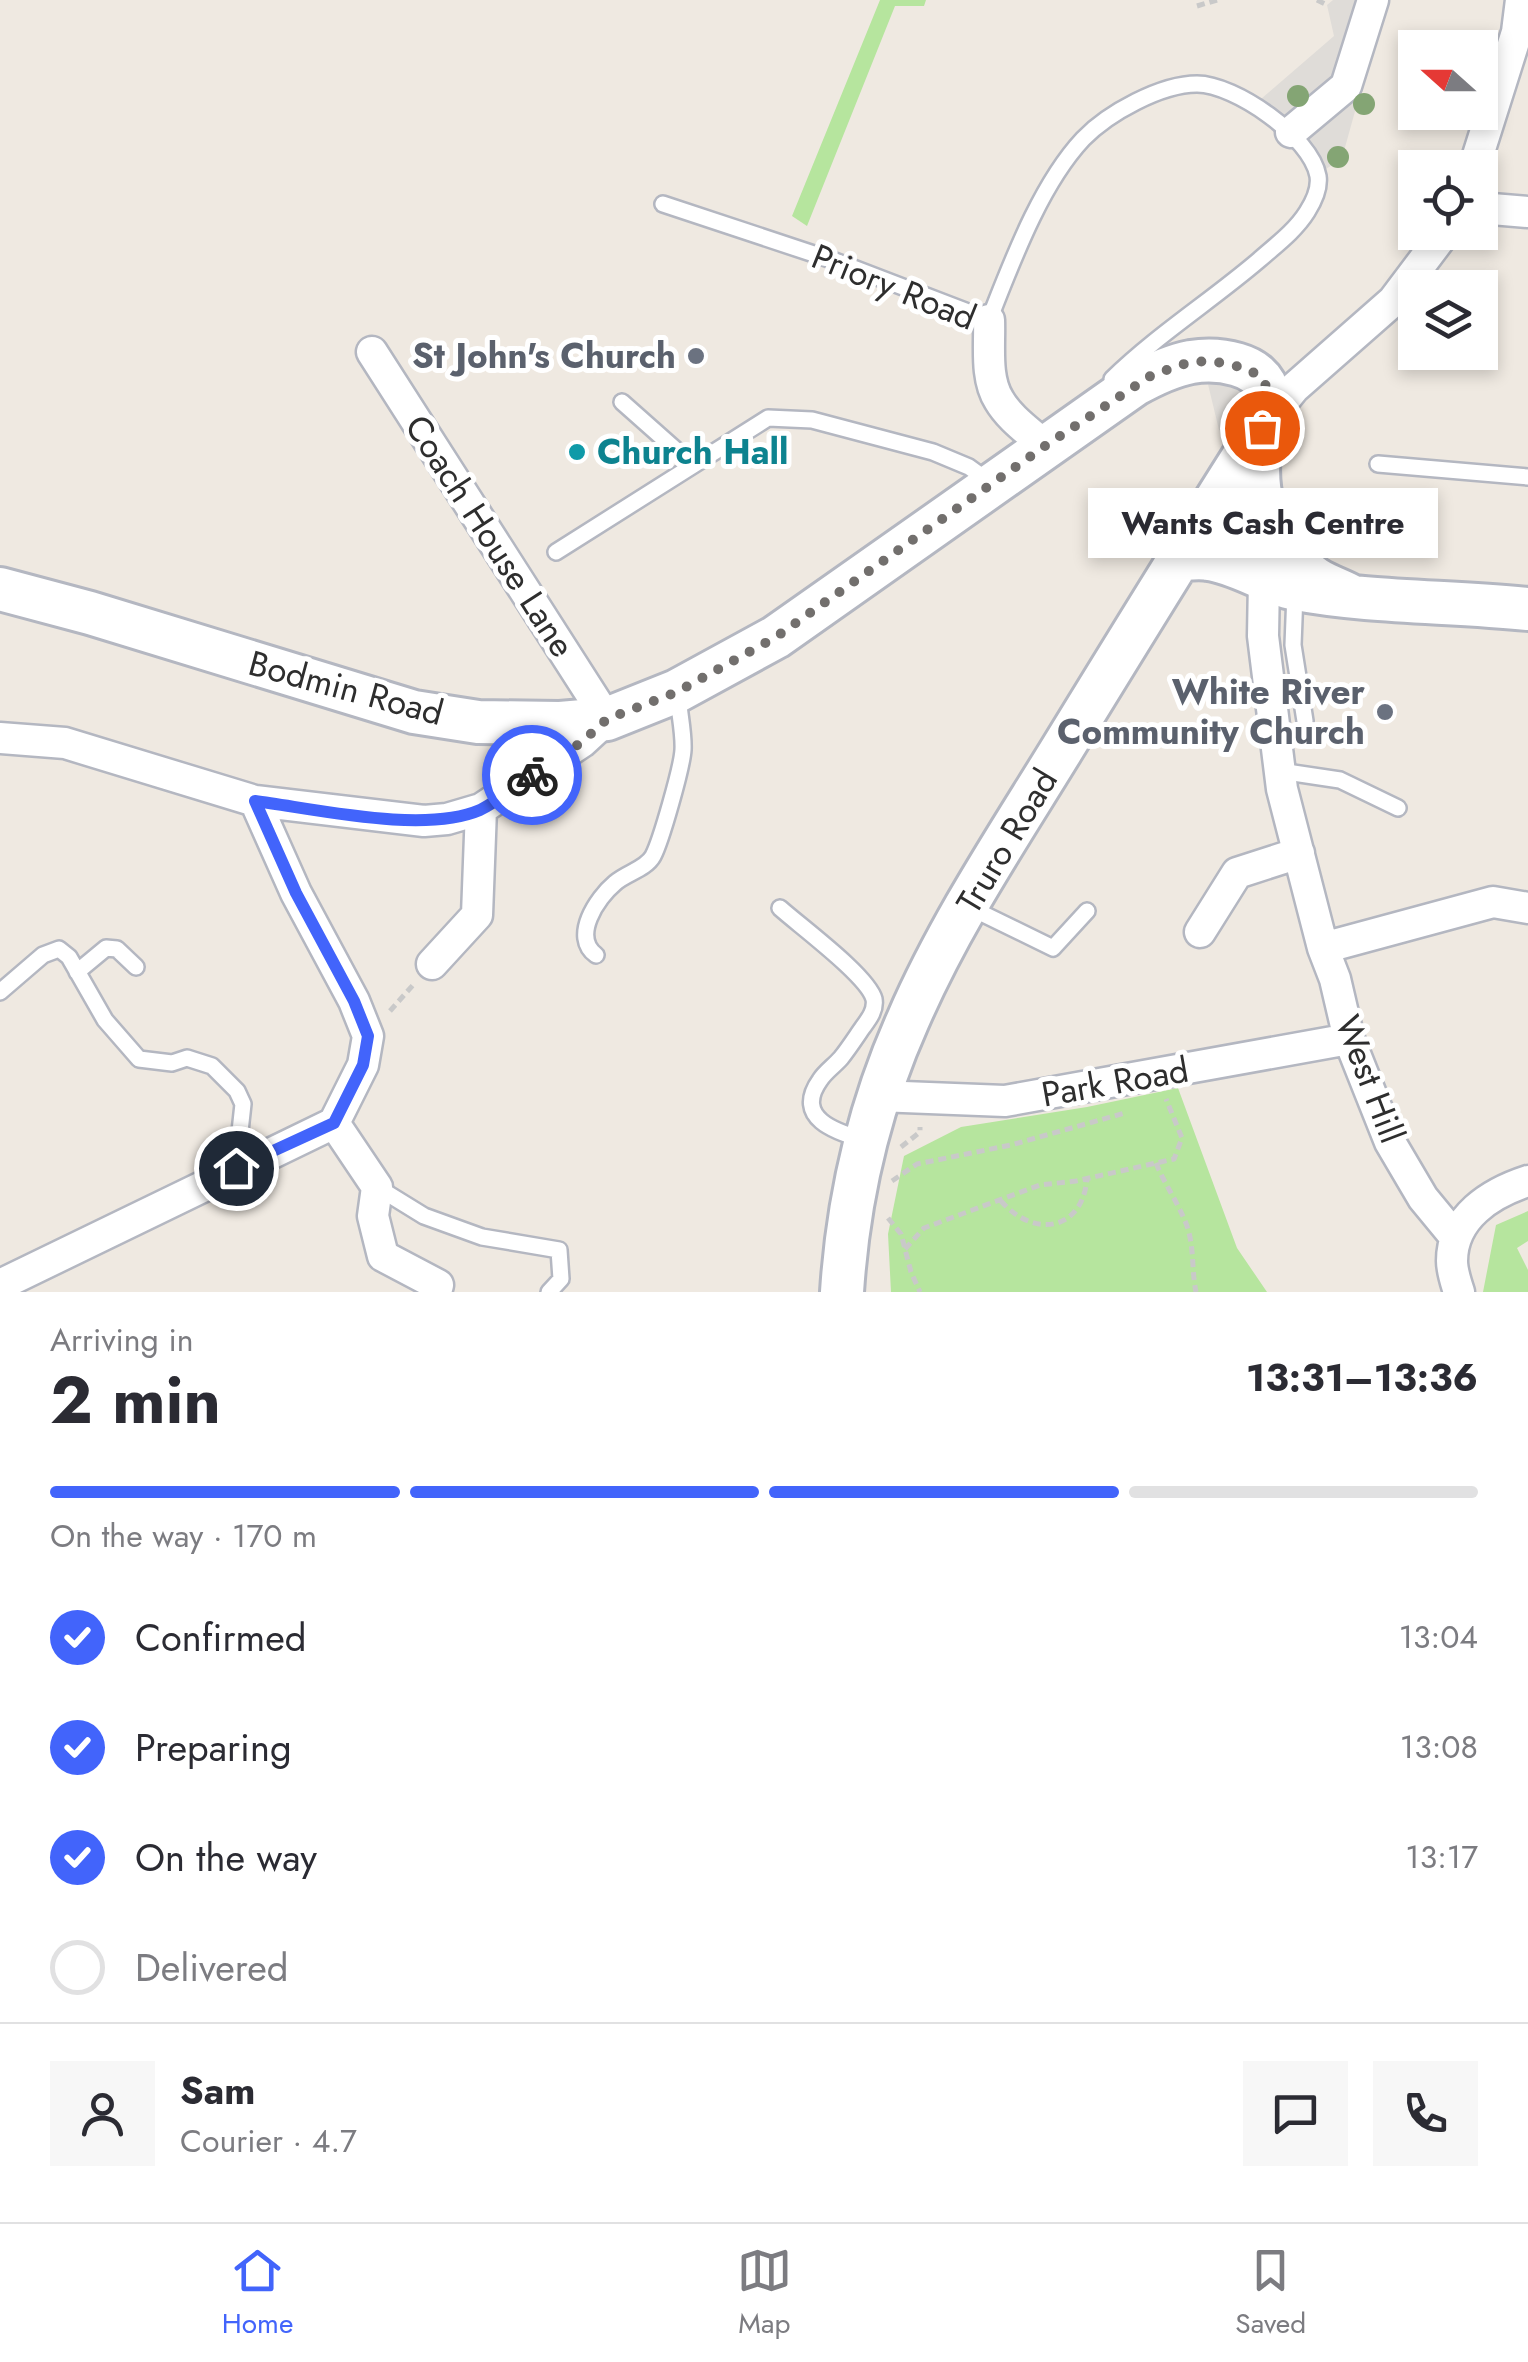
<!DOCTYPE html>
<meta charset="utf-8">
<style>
:root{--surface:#fff;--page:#f7f7f7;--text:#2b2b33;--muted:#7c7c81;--line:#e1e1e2;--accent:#4264fb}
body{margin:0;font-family:Jost,sans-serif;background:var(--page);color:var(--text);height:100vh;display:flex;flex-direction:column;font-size:38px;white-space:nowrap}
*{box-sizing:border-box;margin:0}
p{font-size:32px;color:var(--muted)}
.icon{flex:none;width:55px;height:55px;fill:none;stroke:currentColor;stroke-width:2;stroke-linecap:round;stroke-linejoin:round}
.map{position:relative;height:1292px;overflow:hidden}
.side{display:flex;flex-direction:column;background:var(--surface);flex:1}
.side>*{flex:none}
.needle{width:65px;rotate:291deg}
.tools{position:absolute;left:1398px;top:30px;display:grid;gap:20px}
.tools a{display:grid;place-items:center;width:100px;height:100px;border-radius:0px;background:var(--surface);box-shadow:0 5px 15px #0003;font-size:50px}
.pin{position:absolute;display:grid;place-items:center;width:85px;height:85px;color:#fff;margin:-42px;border:5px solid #fff;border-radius:50%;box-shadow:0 2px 10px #0007}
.courier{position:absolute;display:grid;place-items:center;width:100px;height:100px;margin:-50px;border:8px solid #4264fb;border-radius:50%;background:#fff;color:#222;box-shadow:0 2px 12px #0007}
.bubble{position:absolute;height:70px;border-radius:0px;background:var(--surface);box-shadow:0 5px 15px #0003;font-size:32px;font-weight:700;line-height:70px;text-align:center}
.headline em{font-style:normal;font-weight:700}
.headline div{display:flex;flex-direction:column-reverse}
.headline{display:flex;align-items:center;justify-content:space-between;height:170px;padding:0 50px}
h1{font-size:65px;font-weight:700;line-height:75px}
.bar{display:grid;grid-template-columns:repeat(4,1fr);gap:15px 10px;align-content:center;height:120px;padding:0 50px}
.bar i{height:12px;border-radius:8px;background:var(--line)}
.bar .active{background:var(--accent)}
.bar p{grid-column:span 4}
.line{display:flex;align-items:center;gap:25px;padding:0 50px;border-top:2px solid var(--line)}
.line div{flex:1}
.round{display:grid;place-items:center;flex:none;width:105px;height:105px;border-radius:0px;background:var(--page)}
ol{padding:0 50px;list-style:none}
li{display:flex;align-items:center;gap:30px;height:110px}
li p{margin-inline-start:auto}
li .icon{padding:10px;border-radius:50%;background:var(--accent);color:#fff;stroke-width:4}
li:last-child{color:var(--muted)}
li i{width:55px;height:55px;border:5px solid var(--line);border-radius:50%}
.menu{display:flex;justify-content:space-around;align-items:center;height:140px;border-top:2px solid var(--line);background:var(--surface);font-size:28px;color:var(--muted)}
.menu a{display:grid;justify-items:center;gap:5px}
.menu .active{color:var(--accent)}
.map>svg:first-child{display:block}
</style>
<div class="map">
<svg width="1528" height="1292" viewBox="0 0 1528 1292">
<rect width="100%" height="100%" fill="#efe9e1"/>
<path fill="#b6e59e" d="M880,0h46l-2,6h-29l-88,220 -15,-10z
M1178,1088l59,160 30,44h-376l-3,-58 16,-78 57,-29 126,-20z
M1528,1211v30l-11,7 11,22v22h-45l13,-67z"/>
<path fill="#dfdcd8" d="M1333,0h56l-4,3 -41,148 -4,9 -22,14 -27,-42 -37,-27 80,-69 -7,-31z
M1206,376l34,8 8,16v10l-12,28 -17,-8z"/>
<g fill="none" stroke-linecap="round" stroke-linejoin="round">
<defs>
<path id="lane" d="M663,204l172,57 154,59c23,-58 51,-135 94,-181 25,-26 78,-55 114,-55 38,0 114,53 121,92 2,13 -4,25 -11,36 -12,19 -31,33 -48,48 -48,41 -102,75 -147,119
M622,402l71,63
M1378,464l150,13
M556,552l212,-134 44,2 121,32 36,15 22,16
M1295,593l-2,52 12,76
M1280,771l60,9 58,28
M780,908c20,18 88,68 94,91 2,11 -5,20 -11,28 -7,10 -14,21 -22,31 -7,8 -16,14 -21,22 -27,38 16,52 44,60
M971,908l82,40 34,-37
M596,955c-25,-18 1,-57 19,-72 11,-10 31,-14 38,-27 8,-15 29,-89 30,-106 1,-17 -4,-37 -5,-55
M77,972l29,-24 11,1 19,18
M0,992l43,-37 16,-6 10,8 36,63 34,39 33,4 15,-5 25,8 25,25 6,13 -7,64
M377,1187l47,29 58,21 77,13 2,29 -12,13"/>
<path id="street" d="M1291,132l55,-46 27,-86
M1474,168l43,-136 4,-32
M1480,208l48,4
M989,320c1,25 -4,58 10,80 11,19 31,32 46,46
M1264,425l30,-37 99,-87 52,-69
M1264,580l-1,56 19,153 41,159 12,31 14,60 41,103 33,56 33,40
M0,738l65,5 190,58 169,20 23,-2 34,-10 101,-67 25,-23 -235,-367
M1200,932l37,-59 62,-20
M1323,948l170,-46 35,6
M432,964l45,-49 4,-106
M878,1096l127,5 344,-62
M334,1123l43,64 -4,29 10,40 55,29 -2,7
M0,1285l334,-162 29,-58 5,-29 -14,-35 -58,-108 -41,-92
M1459,1292c-3,-9 -7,-21 -7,-31 0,-44 39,-68 76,-80"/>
<path id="secondary" d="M1177,560c10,-1 21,-3 31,-1 31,4 57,24 88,30 74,14 156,12 232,20
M0,589l90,24 324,99 64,10 82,1 47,-4 70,-28 99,-54 358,-252c18,-10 36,-19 57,-23 25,-4 72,0 77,32 3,14 -4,23 -6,37 -1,7 -2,15 -3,23 -4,39 5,68 30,99 7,9 17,20 27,26 11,7 24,11 35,17
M842,1292c6,-93 28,-187 66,-272 41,-95 100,-183 154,-271 65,-106 130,-212 197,-317"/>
</defs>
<use href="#lane" stroke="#b4b7c1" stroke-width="20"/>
<use href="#street" stroke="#b4b7c1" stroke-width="35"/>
<use href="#secondary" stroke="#b4b7c1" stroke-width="48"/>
<path stroke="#c9c9c9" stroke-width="5" stroke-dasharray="8 5" stroke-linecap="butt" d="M1317,0l10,5
M1197,6l20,-6
M390,1011l23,-26
M901,1147l19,-15v-5
M1156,1163c8,20 21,38 29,58 10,23 6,47 11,71
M892,1181l25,-17 94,-19 114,-32
M1001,1201c32,37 81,31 86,-22
M888,1218l13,16 10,38 9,20
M905,1249l19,-21 116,-43 36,-4 98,-22 8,-21 -16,-39"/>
<use href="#lane" stroke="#fff" stroke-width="15"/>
<use href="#street" stroke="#fff" stroke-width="30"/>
<use href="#secondary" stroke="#fff" stroke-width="42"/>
</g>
<g fill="#84a574">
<circle cx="1298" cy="96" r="11"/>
<circle cx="1364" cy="104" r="11"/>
<circle cx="1338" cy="157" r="11"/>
</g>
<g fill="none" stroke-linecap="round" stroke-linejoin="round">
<path stroke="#726f6d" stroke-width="10" stroke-dasharray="0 18" d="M532,775l50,-33 25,-23 70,-27 99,-55 269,-191 107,-71 38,-13 22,-1 33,7 11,6 9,8 4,26 -7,20"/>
<path stroke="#4264fb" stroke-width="12" d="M236,1168l98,-45 29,-58 5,-29 -14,-35 -58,-108 -41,-92c61,8 169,33 225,9 18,-9 36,-24 52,-35"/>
</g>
<g fill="#6b7280" stroke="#fff" stroke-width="4">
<circle cx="696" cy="356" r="10"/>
<circle cx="1385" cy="712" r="10"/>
</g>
<circle fill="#0f9aa8" stroke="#fff" stroke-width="4" cx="577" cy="452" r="10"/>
<g text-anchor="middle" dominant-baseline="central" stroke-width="10" stroke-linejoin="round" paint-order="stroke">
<g font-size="35" fill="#2e2e2e" stroke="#fff">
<text transform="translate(894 287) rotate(22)">Priory Road</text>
<text transform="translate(490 536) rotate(57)">Coach House Lane</text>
<text transform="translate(346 688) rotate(15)">Bodmin Road</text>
<text transform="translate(1007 841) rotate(-59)">Truro Road</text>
<text transform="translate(1370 1079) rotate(69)">West Hill</text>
<text transform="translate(1115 1082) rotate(-10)">Park Road</text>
</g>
<g font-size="35" font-weight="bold" fill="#5b616d" stroke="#fff" text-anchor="end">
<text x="676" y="356">St John's Church</text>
<text x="1365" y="692">White River<tspan x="1365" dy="40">Community Church</tspan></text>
</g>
<g font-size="35" font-weight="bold" fill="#0d838f" stroke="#fff" text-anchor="start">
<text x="597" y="452">Church Hall</text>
</g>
</g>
</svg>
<div class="tools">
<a><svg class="needle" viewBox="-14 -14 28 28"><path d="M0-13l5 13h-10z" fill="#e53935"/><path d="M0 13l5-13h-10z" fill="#7c7c81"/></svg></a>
<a><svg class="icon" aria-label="locate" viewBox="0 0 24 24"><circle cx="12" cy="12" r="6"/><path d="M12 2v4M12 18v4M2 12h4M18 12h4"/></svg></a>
<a><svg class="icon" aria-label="layers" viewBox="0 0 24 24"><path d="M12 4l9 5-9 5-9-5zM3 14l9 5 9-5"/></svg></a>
</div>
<div class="pin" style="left:1262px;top:428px;background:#ea580c"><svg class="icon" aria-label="bag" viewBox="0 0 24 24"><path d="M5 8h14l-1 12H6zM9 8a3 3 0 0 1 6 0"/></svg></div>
<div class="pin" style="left:236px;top:1168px;background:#1f2937"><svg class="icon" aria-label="home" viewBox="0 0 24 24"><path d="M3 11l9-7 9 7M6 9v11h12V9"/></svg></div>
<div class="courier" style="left:532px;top:775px"><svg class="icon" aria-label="bike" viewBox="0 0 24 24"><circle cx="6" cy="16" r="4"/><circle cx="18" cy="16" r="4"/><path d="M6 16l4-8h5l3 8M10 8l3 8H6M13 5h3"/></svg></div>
<div class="bubble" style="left:1088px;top:488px;width:350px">Wants Cash Centre</div>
</div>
<section class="side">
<div class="headline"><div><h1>2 min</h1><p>Arriving in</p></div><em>13:31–13:36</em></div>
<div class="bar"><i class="active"></i><i class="active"></i><i class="active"></i><i></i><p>On the way · 170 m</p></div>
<ol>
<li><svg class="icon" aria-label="check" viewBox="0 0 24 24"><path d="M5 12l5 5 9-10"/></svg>Confirmed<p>13:04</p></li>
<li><svg class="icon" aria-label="check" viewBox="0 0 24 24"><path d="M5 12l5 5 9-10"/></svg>Preparing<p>13:08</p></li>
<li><svg class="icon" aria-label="check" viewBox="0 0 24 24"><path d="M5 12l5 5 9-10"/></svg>On the way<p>13:17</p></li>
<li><i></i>Delivered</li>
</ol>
<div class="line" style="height:180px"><a class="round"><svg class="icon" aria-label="person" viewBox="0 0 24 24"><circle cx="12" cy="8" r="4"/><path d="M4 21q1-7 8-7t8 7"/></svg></a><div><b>Sam</b><p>Courier · 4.7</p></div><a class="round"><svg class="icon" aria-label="chat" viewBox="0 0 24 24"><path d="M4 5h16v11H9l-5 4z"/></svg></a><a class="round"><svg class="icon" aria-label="phone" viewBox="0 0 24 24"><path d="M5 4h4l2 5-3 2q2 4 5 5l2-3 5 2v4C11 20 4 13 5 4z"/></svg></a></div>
</section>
<nav class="menu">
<a class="active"><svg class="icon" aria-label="home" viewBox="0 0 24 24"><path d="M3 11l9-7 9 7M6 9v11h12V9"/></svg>Home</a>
<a><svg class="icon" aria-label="map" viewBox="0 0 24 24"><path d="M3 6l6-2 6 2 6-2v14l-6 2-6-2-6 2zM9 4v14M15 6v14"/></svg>Map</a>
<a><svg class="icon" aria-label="saved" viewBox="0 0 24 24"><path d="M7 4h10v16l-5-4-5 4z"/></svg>Saved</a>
</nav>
